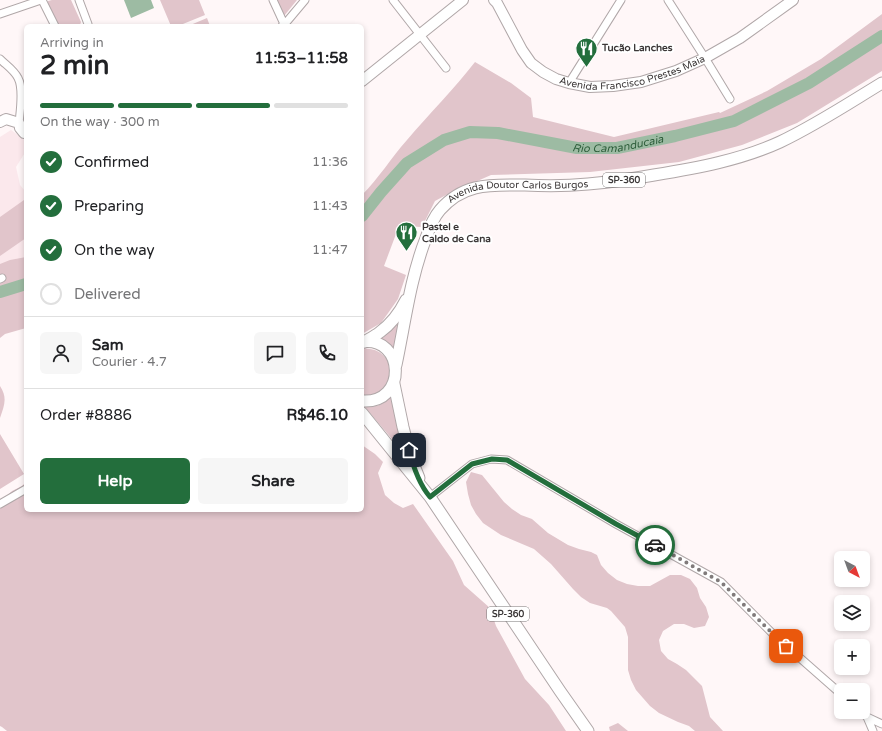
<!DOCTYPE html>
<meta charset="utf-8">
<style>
:root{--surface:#fff;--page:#f6f6f6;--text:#202124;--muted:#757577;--line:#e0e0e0;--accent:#236e3c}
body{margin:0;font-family:"Varela Round",sans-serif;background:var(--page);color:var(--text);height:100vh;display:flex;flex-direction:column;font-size:15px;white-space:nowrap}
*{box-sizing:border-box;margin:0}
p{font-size:13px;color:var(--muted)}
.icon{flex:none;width:22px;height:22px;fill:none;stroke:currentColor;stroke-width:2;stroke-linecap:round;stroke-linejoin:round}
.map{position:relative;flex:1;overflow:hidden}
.panel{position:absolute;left:24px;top:24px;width:340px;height:488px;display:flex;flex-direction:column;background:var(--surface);border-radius:6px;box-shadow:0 2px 6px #0003}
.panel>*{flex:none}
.needle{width:26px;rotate:139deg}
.controls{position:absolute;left:834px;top:551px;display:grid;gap:8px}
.controls a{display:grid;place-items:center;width:36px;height:36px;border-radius:6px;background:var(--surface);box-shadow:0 2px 6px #0003;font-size:20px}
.pin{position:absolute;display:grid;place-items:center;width:34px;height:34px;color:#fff;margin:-17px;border-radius:8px;box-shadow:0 2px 6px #0006}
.courier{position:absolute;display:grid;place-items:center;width:40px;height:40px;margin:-20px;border:3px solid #236e3c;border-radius:50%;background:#fff;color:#222;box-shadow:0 1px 5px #0007}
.head em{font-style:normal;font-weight:700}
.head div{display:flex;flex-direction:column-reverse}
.head{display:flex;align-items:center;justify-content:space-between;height:68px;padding:0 16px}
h1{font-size:26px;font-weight:700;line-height:30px}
.bar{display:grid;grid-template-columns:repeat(4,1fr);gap:6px 4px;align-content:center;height:48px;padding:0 16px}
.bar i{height:5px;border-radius:3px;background:var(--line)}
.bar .selected{background:var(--accent)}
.bar p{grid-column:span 4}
.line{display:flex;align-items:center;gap:10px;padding:0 16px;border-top:1px solid var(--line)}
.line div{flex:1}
.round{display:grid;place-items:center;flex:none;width:42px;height:42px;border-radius:6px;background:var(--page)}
ol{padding:0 16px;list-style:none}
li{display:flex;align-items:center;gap:12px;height:44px}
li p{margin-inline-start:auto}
li .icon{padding:4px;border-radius:50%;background:var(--accent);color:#fff;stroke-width:4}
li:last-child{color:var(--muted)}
li i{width:22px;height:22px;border:2px solid var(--line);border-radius:50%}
.action{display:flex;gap:8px;margin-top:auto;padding:8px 16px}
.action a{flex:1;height:46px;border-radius:6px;background:var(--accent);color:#fff;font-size:16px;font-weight:700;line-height:46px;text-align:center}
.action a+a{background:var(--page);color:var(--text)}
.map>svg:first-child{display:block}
</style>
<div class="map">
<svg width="882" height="731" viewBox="0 0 882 731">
<rect width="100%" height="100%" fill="#fff7f8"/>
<path fill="#fbe8ec" d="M11,130l15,11v10l-10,16 4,18 5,6 1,-1v83l-26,6v-142z"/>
<path fill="#e1c5cb" d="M52,0h19l10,22 -1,3 -3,1h-19l-11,-22 1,-3z
M160,0h39l6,15 -27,11h-7z
M277,0h20l-13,16z
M882,14v57l-85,52 -55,22 -63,17 -89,10 -99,3 -43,19 -13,7 -13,26 -23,-1 -15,40 22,9 -8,24 -17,24 -19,11v-139c17,-17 29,-37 45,-55 22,-26 47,-51 68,-78l36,21 20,15 2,19 81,20 105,-25 1,1 47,-22 54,-32z
M207,18l3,8h-22z
M24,200h2v38l-26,18v-39z
M26,257v71l-21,6 -5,4v-74l10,-4z
M402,318l-6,34 -18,-12z
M364,348c5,1 10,1 15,4 12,7 15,25 5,35 -3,4 -7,8 -13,9 -2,0 -6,0 -9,0v-47z
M0,386c8,12 4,20 0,32z
M391,396l12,56 -39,-46c14,1 17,0 27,-10z
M0,434l24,40 -24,15z
M362,445l13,9 8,8 -5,11 7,22 9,8 9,5 10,-4 40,57 11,24 26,23 6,18 29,53 24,26 17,26h-559l-5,-4 -2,-1v-224l12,-11 10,-5 4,-4v28h336z
M471,472l11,3 22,27 8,7 9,6 11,4 16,14 20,12 11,4 12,3 6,3 4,10 7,8 9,7 10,4 11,2h12l20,-11h11l9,4 7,9 3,10 6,9 3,10 -4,9 -11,2 -10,-4h-10l-11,7 -4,9 2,11 7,8 9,5 9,6 16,16 8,31 13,14h-28l-6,-5 -11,-4 -19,-9 -9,-7 -14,-16 -5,-10 -3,-10v-33l-3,-10 -14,-16 -4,-3 -17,-5 -9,-6 -8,-8 -22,-25 -17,-15 -33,-14 -18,-12 -7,-9 -5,-9 -3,-11 -2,-12z
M618,723l10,8h-18l-1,-4z"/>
<path fill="#9dbba3" d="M124,0h27l3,8 -23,10z"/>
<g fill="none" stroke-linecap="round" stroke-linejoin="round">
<g stroke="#9dbba3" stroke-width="12">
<path id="s1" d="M362,216l19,-24 26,-29 37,-23 26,-8 28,1 79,15h40l58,-12 59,-15 75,-38 73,-47"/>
<path d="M0,292l26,-8"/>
</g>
<defs>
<path id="street" d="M42,0l13,26
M79,0l9,24v2
M273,0l12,26
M393,0l53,68
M668,0l37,58 25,41
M0,14l41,-14
M282,26l2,-1 21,-25
M0,59c6,6 14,11 18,19 6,11 2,33 1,45
M569,83l52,-83
M0,279l2,-1
M430,497l42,-33 19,-5 16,1 109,64 105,58 54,54 66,58
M0,504l26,-15
M862,712l5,5 15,7
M867,717l6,14"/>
<g id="secondary">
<path id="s2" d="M494,0l3,3 25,47 9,13 12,9 13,7 13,4 21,4 23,-1 28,-4 35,-11 29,-13 35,-20 53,-38"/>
<path d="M362,81l101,-81"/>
<path d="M0,122l6,-3 13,4 1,5 4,5h2"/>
</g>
<g id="primary">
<path d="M362,342c43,-6 46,62 0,59"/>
<path d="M364,342c5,-3 11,-6 16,-10 11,-8 20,-20 26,-32"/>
<path id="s3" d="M396,365c9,-42 14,-86 30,-127 3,-9 7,-20 14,-28 24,-28 52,-25 85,-25 21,1 42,1 63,-1 23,-2 44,-5 66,-9 43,-7 87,-15 126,-33 36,-17 69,-39 102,-59"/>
<path d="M394,384l9,43 8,31 8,20"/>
<path d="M362,413l68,84 130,194 28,40"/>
</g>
</defs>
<use href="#street" stroke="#b0a7a8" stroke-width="9"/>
<use href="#secondary" stroke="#b0a7a8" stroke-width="12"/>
<use href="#primary" stroke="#b0a7a8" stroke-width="13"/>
<use href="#street" stroke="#fff" stroke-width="7"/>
<use href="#secondary" stroke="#fff" stroke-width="10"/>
<use href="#primary" stroke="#fff" stroke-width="11"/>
</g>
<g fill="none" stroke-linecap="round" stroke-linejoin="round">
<path stroke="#807b7b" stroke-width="4" stroke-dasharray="0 7.2" d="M655,545l66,37 54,54 11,10"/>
<path stroke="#236e3c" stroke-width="5" d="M409,450c4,16 10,34 21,47l42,-33 20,-5 15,1 109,64 39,21"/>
</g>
<defs>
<symbol id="restaurant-pin" viewBox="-11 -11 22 30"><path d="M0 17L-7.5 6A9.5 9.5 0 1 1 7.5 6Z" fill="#236e3c" stroke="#fff"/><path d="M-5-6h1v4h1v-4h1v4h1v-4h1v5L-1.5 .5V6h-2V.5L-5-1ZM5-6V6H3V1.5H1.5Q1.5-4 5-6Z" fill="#fff"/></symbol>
</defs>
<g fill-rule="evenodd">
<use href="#restaurant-pin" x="574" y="36" width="25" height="34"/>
<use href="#restaurant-pin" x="394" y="220" width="25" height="34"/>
</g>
<g text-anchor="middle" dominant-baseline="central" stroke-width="4" stroke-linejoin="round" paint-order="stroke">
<g fill="#fff" stroke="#767474" stroke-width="1">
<rect x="603" y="173" width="42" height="14" rx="3"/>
<rect x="487" y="607" width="42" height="14" rx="3"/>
</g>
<g font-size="9" font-weight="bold" fill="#3c3838">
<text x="624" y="180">SP-360</text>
<text x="508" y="614">SP-360</text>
</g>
<g font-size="10" font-weight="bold" fill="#3c3838" stroke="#fff" text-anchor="start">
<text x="602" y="48">Tucão Lanches</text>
<text x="422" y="227">Pastel e<tspan x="422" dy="12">Caldo de Cana</tspan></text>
</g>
<g font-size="10" fill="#3c3838" stroke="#fff">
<text stroke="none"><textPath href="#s2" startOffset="182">Avenida Francisco Prestes Maia</textPath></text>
<text stroke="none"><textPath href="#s3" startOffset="246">Avenida Doutor Carlos Burgos</textPath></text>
</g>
<g font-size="11" font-style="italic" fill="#2e5e3b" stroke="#fff">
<text stroke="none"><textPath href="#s1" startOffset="290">Rio Camanducaia</textPath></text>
</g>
</g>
</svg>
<div class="controls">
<a><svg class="needle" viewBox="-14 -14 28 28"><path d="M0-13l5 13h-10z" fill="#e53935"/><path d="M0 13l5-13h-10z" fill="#757577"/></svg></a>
<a><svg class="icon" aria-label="layers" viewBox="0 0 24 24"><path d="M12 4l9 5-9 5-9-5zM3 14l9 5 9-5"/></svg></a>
<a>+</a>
<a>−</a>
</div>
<div class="pin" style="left:786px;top:646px;background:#ea580c"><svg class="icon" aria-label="bag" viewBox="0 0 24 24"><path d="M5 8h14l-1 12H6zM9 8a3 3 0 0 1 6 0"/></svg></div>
<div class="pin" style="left:409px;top:450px;background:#1f2937"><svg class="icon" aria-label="home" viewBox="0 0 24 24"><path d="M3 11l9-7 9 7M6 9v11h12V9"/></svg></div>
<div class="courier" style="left:655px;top:545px"><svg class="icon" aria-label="car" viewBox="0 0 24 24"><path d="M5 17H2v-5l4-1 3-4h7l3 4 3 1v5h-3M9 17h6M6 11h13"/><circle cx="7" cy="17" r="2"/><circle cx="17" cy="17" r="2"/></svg></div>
<section class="panel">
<div class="head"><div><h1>2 min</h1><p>Arriving in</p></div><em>11:53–11:58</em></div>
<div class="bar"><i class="selected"></i><i class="selected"></i><i class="selected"></i><i></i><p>On the way · 300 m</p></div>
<ol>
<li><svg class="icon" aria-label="check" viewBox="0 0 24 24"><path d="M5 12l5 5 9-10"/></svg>Confirmed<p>11:36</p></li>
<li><svg class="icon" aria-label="check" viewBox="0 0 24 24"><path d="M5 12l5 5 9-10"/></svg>Preparing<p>11:43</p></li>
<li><svg class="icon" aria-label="check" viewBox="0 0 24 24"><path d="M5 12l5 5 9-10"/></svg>On the way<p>11:47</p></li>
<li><i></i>Delivered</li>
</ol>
<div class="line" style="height:72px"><a class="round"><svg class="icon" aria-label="person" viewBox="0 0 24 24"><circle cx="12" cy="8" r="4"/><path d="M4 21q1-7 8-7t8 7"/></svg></a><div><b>Sam</b><p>Courier · 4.7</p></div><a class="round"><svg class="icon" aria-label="chat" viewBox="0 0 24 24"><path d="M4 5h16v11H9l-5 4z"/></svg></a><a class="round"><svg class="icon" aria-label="phone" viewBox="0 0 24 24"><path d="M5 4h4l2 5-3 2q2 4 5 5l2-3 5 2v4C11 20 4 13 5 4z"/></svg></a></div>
<div class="line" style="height:52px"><div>Order #8886</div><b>R$46.10</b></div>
<div class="action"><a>Help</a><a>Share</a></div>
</section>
</div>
